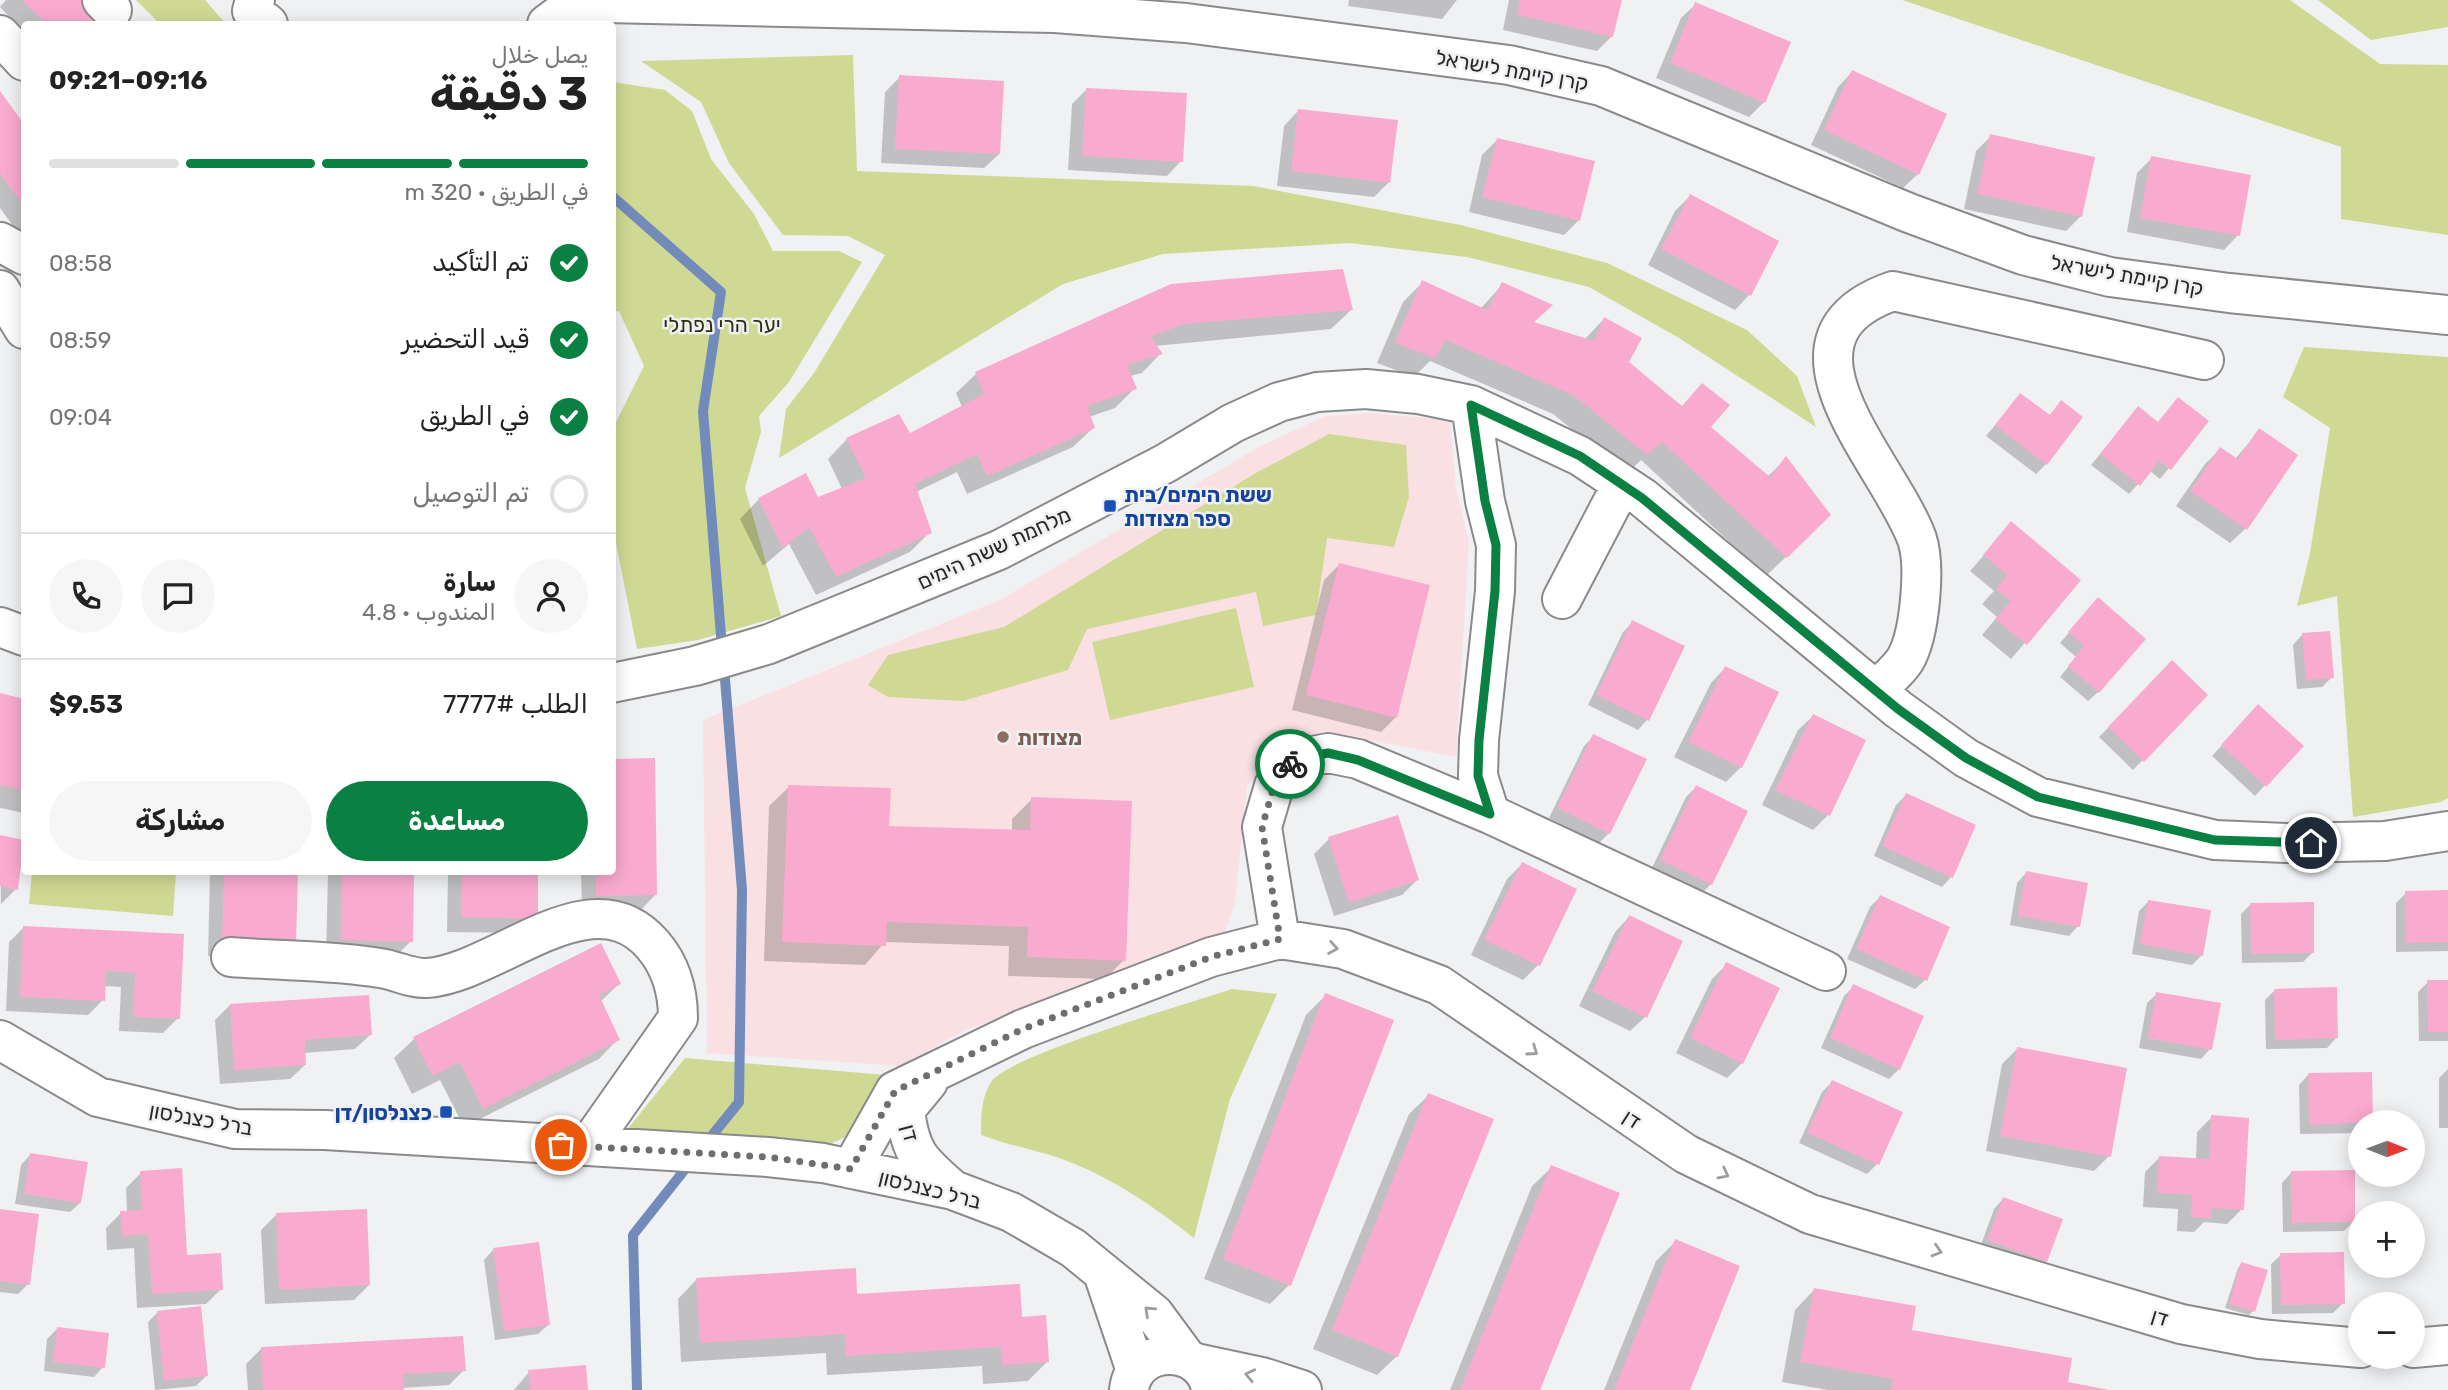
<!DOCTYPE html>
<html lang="ar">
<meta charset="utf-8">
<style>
:root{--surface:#fff;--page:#f6f6f6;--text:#222;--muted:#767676;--line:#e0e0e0;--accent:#0b8043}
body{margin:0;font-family:Rubik,"Noto Naskh Arabic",Heebo,sans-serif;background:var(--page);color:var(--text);direction:rtl;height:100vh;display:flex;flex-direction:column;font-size:26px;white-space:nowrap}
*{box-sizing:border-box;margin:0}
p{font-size:23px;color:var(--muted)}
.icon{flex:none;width:38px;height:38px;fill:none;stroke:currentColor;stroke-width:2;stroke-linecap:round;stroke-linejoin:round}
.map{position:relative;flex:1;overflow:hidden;direction:ltr}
.sheet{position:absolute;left:21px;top:21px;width:595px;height:854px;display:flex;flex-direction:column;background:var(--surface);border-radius:7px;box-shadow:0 4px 18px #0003;direction:rtl}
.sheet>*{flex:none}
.needle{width:46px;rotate:91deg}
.controls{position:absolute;left:2348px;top:1110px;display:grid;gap:14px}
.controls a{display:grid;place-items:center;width:77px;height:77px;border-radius:50%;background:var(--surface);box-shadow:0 4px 18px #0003;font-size:35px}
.pin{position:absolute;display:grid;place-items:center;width:60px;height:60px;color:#fff;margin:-30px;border:4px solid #fff;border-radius:50%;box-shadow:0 2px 7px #0007}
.courier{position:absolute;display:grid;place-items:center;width:70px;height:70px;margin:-35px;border:5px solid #0b8043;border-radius:50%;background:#fff;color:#222;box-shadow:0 2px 9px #0007}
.summary em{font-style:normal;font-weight:700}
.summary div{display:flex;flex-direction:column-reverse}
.summary{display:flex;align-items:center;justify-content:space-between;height:119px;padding:0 28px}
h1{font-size:46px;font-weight:700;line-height:52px}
.bar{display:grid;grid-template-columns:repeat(4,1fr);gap:10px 7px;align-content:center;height:84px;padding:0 28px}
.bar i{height:9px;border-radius:5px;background:var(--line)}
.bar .active{background:var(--accent)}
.bar p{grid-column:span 4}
.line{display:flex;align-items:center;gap:18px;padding:0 28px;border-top:2px solid var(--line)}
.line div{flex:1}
.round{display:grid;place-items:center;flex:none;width:74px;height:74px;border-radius:37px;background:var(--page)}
ol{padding:0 28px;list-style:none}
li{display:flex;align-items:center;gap:21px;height:77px}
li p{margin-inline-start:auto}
li .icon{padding:7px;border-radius:50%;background:var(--accent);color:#fff;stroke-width:4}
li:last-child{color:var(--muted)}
li i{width:38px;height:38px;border:4px solid var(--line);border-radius:50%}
.cta{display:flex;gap:14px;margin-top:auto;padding:14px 28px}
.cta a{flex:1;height:80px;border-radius:42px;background:var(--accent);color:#fff;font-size:28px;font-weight:700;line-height:80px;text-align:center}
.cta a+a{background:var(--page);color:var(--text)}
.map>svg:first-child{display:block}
</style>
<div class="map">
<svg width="2448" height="1390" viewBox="0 0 2448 1390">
<rect width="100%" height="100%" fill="#f0f1f3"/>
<path fill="#fae0e3" d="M1370,413l80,7 6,68 13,54 -13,215 -132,-26 -41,13 -36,43 -12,116 -12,35 -260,93 -62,35 -194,-13 -4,-333 297,-120 259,-153 66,-31z"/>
<path fill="#d0d994" d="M136,0h69l21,24h-66z
M1902,0h388l90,64 68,1v170l-107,-16v-72z
M2318,0h130v27l-77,13z
M853,55l4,116 396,15 208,39 146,38 140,67 50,46 19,51 -137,-89 -90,-51 -122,-30 -117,-14 -187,11 -100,30 -284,174 7,-49 28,-36 71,-118 -37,-19 -65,-1 -54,-72 -28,-61 -60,-41z
M613,82l52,8 27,21 19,48 43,55 19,37h66l23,11 -73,120 -30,34 2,16 -16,56 36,128 -83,24 -61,9 -24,-121 -1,-98 32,-64 -25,-55 -6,1z
M2304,347l144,10v441l-7,4 -88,15 -16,-221 -40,10 13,-53 20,-125 -47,-31z
M1329,434l77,11 3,52 -15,50 -67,-9 -11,77 -53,11 -7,-34 -169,37 -19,41 -105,31 -75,-4 -20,-12 20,-30 116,-28 250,-153z
M1236,608l18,79 -144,33 -18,-78z
M32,872h144l-3,44 -144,-12z
M1232,989l45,5 -47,105 -36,139c-44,-34 -82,-61 -135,-80 -26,-9 -52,-13 -78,-23 0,-18 0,-37 10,-53 18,-27 200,-79 241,-93z
M685,1058l213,18 -34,53 -34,15 -204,-13z"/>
<path fill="#0003" d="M6,0h73l23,24h-78v8l-24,-25z
M1349,0h108l-15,19 -94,-13z
M1509,0h111l-8,36 -15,15 -94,-21z
M1696,4l68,98 -15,15 -93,-39 25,-60z
M1852,72l66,102 -15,14 -92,-43 27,-58z
M900,77l99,77 -15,14 -103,-5 4,-71z
M1087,89l94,72 -14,15 -99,-6 4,-66z
M0,94l24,33v114l-24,-33z
M1298,111l91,71 -15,15 -97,-11 7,-60z
M1991,136l90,80 -15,15 -102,-22 12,-58z
M1497,140l82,80 -15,15 -95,-23 13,-57z
M2152,158l86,77 -14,15 -97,-18 10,-59z
M1690,196l87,46 -28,53 -14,15 -87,-45 27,-54z
M1423,282l58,26 22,-24 29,39 53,16 19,-20 23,43 140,115 19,-18 43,56 -63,61 -125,-116 -14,14 -74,-60 -123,-53 -16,16 -37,-14 26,-61z
M1171,286l180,24 -20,19 -176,17 6,7 -19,20 -12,3 5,12 -20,20 -26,9 4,11 -20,19 -106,47 -10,-22 -41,20 14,40 -20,20 -94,43 -27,-51 -26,22 -23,-47 19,-20h58l25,-10 -14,-30 19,-20 62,-4 53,-28 -6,-14 20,-19z
M2020,395l28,22 13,-14 -15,61 -10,10 -50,-38z
M2138,409l19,15 50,-2 -47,57 -10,-8 -21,23 -38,-29z
M2260,430l-15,99 -15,14 -54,-37 29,-42 15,-15 15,10z
M2012,523l67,57 -68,79 -29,-24 15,-18 -15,-13 12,-13 -24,-20z
M1339,565l57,152 -15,15 -89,-22 32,-130z
M2089,609l9,83 -10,9 -28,-24 16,-20 -16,-14z
M1633,622l14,98 -9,10 -50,-25 35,-73z
M2302,635l30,42 -10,10 -25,2 -4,-44z
M2172,663l34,32 -73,75 -34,-33z
M1725,668l16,99 -15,15 -52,-25 37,-74z
M0,695l24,6v112l-24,-5z
M1813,716l15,99 -15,15 -51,-25 36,-75z
M2249,716l52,30 -46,50 -43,-40z
M1594,736l15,97 -10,10 -50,-25 35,-72z
M789,787l99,40 124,4v-12l20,-20 92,161 -19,19 -97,-3 1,-30 -124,-4 -20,23 -101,-4 5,-155z
M1696,787l15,97 -10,10 -50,-24 35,-73z
M1906,795l45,82 -9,10 -68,-31 22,-51z
M1396,817l21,63 -15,15 -68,21 -20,-62 15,-15z
M0,837l24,5 -8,47 -15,15z
M1522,864l16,101 -15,15 -52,-25 36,-76z
M210,872h86l-1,71 -15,14 -72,-1z
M328,872h84l-1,69 -15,15 -70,-1z
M448,872h89l-1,47 -15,14 -74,-1z
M581,872h31l43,23 -14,15h-59z
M2026,873l52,53 -9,10 -59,-11 7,-42z
M2448,892v59l-52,1v-49l10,-10z
M1880,897l45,83 -10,9 -68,-30 23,-52z
M2149,901l53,54 -10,10 -60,-11 7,-43z
M2251,904l62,48 -10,10 -61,1 -1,-49z
M1629,917l16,100 -15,14 -51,-25 36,-74z
M24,927l158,8 -4,83 -15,15 -44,-2 2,-44 -17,-1 -1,14 -15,15 -82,-4 3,-69z
M1727,964l15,99 -15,15 -51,-25 36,-74z
M2448,981v60h-29l-1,-49 10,-10z
M619,984l-19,18 18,37 -19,20 -135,68 -24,-47 -28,14 -18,-36 20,-19z
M1853,987l46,82 -10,10 -68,-31 23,-52z
M2275,990l61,48 -9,10 -61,1 -1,-49z
M2157,994l53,55 -9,10 -62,-11 8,-45z
M1326,995l-37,290 -19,19 -66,-25 102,-264z
M230,1005l140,30 -15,14 -51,4 1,12 -15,14 -70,5 -5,-64z
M2017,1049l92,107 -15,15 -108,-20 16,-87z
M2448,1069v59h-9v-50z
M2308,1075l53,47v11l-61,1 -1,-49z
M1832,1082l45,82 -10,10 -68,-31 23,-51z
M1429,1095l-32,261 -20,19 -64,-26 96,-235z
M2212,1117l30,92 -15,15 -23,-2 -10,10 -17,-1 1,-22 -35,-2 2,-35 15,-15 36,3 1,-28z
M30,1155l50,48 -10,9 -55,-8 6,-39z
M1552,1167l-14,223h-88l82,-204z
M141,1173l44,84 36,32 -15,15 -69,4 -3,-60 -27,2 -1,-22 15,-15 6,-1 -1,-24z
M2291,1173l63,48 -10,10 -61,1 -1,-49z
M2003,1199l43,62 -10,10 -57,-21 15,-41z
M0,1211l28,73 -10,10 -18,-2z
M276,1215l93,70 -15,15 -89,4 -4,-74z
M1676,1241l12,149h-84l52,-129z
M493,1250l55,75 -10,9 -43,6 -11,-80z
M2281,1255l62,48 -10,10 -61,1 -1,-50z
M2242,1264l11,47 -4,4 -24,-7 13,-40z
M697,1279l159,17 164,23 27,43 -19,19 -45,3 -1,-18 -155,9 -1,-22 -145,9 -3,-63z
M1814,1290l96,41 156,52 41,7h-279l-46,-8 13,-72z
M158,1312l48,64 -10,10 -41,4 -7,-68z
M57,1329l46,38 -9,10 -50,-6 3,-32z
M261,1349l203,21 -15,15 -47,3v2h-154l-2,-26z
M529,1372l58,18h-73z"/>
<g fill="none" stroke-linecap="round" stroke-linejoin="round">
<path stroke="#738bba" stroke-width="10" d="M612,196l109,96 -18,119 19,237
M706,1143l33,-41 3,-212 -18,-223
M637,1390l-4,-155 57,-72"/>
</g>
<path fill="#f9aacf" d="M22,0h59l23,24h-58z
M1520,0h102l-9,37 -96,-22z
M1695,2l96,40 -26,61 -95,-40z
M1852,70l95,44 -28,61 -95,-45z
M899,75l105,6 -4,73 -105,-5z
M1086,88l101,5 -4,69 -101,-6z
M0,91l24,33v82l-24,-32z
M1298,109l100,11 -8,63 -99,-12z
M1990,134l105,23 -13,60 -105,-23z
M1497,138l98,23 -15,60 -98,-24z
M2151,156l100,19 -11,61 -100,-18z
M1690,194l89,47 -28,55 -90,-47z
M1343,269l10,41 -169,14 -34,13 13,17 -36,11 10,24 -50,17 8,22 -108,48 -10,-22 -62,30 17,49 -96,44 -27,-50 -26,21 -25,-50 48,-25 12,24 48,-19 -20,-40 53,-24 11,19 74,-39 -9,-22 196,-88z
M1422,280l65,30 15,-28 51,23 -19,17 60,19 10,-24 38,21 -13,24 53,44 20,-23 28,22 -19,22 59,50 16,-21 45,59 -44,43 -125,-116 -15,13 -74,-60 -128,-55 -10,18 -40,-15z
M2020,393l30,22 11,-15 22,17 -36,48 -52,-40z
M2178,397l31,24 -38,49 -12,-9 -19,25 -40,-32 38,-48 20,16z
M2259,428l39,27 -51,75 -57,-39 30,-44 18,12z
M2011,521l70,59 -54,65 -32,-26 16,-18 -15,-12 11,-14 -24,-20z
M1339,563l91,22 -33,133 -91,-23z
M2098,597l48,42 -47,54 -31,-27 16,-20 -16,-14z
M1632,620l53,26 -36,75 -53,-26z
M2330,631l4,47 -28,2 -4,-47z
M2172,660l36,35 -64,67 -36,-35z
M1725,666l54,26 -37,76 -54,-26z
M0,693l24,6v91l-24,-5z
M2258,704l46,42 -38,41 -45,-42z
M1813,714l53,26 -36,76 -55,-26z
M1593,734l54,25 -37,75 -53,-26z
M655,758l2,137 -61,1v-24h16v-113z
M788,785l103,3 -2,38 141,4 1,-33 101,4 -6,160 -99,-4 1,-30 -141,-5 -1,24 -104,-4z
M1696,785l52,26 -36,74 -52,-25z
M1906,793l70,32 -23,53 -71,-32z
M1398,815l21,65 -70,23 -21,-66z
M0,835l24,5 -6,50 -18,-4z
M1522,862l55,27 -37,77 -56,-26z
M2026,871l62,12 -8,44 -62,-11z
M224,872h74l-2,71 -74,-1z
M342,872h72l-1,70 -72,-2z
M462,872h76v47l-77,-2z
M2448,890v52l-42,1 -1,-52z
M1880,895l70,32 -23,54 -71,-32z
M2148,900l63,10 -8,46 -63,-12z
M2314,902v51l-63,1 -1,-51z
M1629,915l54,26 -36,77 -55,-27z
M23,926l161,8 -4,85 -47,-2 2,-44 -29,-2 -1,30 -85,-4z
M601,943l20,41 -22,11 21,45 -137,69 -23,-47 -28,14 -19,-39z
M1726,962l54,26 -37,76 -53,-26z
M2427,980h21v52h-20z
M1853,984l71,32 -24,54 -70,-32z
M2337,987l1,51 -63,2 -1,-51z
M2156,992l65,11 -9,47 -64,-12z
M1325,993l69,27 -103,266 -68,-27z
M369,995l3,40 -67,5 1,25 -72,5 -4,-66z
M2017,1047l110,21 -16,89 -111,-21z
M2372,1072l1,50 -64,3 -1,-52z
M1832,1080l71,32 -24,53 -72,-32z
M1428,1093l66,26 -96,238 -66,-27z
M2211,1115l38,3 -5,92 -32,-2 -1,10 -20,-1 1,-22 -35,-2 2,-37 50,3z
M30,1153l58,9 -7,41 -57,-9z
M1551,1165l69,28 -80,197h-80z
M182,1168l5,87 34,-2 2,37 -71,4 -4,-60 -26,2 -2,-25 22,-1 -2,-39z
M2355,1170v52l-63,1 -1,-52z
M2003,1197l60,22 -16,43 -60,-22z
M0,1209l39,5 -9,71 -30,-4z
M367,1209l3,76 -91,5 -3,-77z
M1675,1239l65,27 -50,124h-76z
M539,1242l11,83 -46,6 -11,-83z
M2344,1252l1,52 -64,1 -1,-52z
M2241,1262l27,8 -13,42 -26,-8z
M856,1268l1,26 163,-10 2,33 24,-2 3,47 -47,3 -1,-18 -155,9 -1,-22 -145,9 -4,-65z
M1814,1288l102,18 -4,24 160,28 -4,24 41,8h-218l2,-11 -93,-17z
M201,1306l7,70 -44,5 -7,-70z
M57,1327l52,6 -4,35 -52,-6z
M463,1336l3,35 -63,3 1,16h-141l-2,-43z
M586,1365l2,25h-58l-2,-20z"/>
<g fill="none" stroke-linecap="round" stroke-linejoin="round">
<defs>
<path id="minor" d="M102,0l10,10
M255,0l-3,11 16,13
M547,24l22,-16 36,-5 450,10 131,10 323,42 92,21 308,127 114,42 87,22 119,16 219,22
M0,35l24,26
M0,242l24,13
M0,290l24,39
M1471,405l14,96 11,44 -1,46 -16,149 -1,36 12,38 336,157
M1562,599l60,-115
M0,627l24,9
M612,683l83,-17 74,-22 230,-94 167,-87 67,-40 46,-21 38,-10 49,-3 52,5 53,11 109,51 62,41 256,212 68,49 72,39 177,43 71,3 99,-2 63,-10
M1876,691c9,-10 22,-20 29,-31 15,-25 21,-94 12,-121 -28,-77 -159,-201 -24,-248l311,69
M1280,939l-18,-112 12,-41 19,-26 35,-7 30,6 132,55
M231,957c49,4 100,3 149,11 15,2 32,11 47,10 71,-5 164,-105 226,-33 18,21 25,46 25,73l-90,128
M0,1040l98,57 137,32 90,1 443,27 55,6 130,27 58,22 62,36 81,66 31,42
M928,1082l-23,28c5,44 16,52 48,80
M851,1169l44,-78 128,-62 188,-72 69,-18 63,10 96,36 247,169 124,60 371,110 79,15 101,9
M1104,1276l32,95
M2413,1348l35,-3
M1196,1363l66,14 40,13
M1129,1390c5,-47 76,-46 82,0"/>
</defs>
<use href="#minor" stroke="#8a8a8c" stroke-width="42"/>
<use href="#minor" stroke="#fff" stroke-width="38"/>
</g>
<defs><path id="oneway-chevron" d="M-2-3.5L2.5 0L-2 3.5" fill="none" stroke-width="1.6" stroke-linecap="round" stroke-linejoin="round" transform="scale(1.75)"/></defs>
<g stroke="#9e9e9e">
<use href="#oneway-chevron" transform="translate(1333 948) rotate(10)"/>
<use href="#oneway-chevron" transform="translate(1533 1051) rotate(35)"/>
<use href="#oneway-chevron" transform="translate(1724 1174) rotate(27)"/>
<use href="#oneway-chevron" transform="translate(1937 1251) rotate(17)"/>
<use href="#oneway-chevron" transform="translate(1149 1311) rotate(-137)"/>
<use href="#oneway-chevron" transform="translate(1250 1375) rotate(-168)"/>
</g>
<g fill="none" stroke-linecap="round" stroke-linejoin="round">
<path stroke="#6d6e6f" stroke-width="7" stroke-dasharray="0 12.6" d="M561,1145l207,12 83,12 44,-78 128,-62 188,-72 69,-18 -18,-112 12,-41 16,-22"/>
<path stroke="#0b8043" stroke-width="9" d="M1290,764l3,-4 35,-7 30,7 132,54 -12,-38 1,-36 16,-149 1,-46 -11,-44 -14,-96 109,51 62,42 256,211 68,49 72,39 177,43 96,3"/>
</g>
<g fill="#1a4fb4" stroke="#f0f1f3" stroke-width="2.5">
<rect x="1103" y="499" width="14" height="14" rx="3.5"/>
<rect x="439" y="1105" width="14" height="14" rx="3.5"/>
</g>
<circle fill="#8d6e63" stroke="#f0f1f3" stroke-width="2.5" cx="1003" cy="737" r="7"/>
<g text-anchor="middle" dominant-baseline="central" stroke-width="5" stroke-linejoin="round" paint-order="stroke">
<g font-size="21" fill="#272728" stroke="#f0f1f3">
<text transform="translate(1512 70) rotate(10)">קרן קיימת לישראל</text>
<text transform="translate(2127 275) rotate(10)">קרן קיימת לישראל</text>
<text transform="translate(994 548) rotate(-25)">מלחמת ששת הימים</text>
<text transform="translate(201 1119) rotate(10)">ברל כצנלסון</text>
<text transform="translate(1632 1119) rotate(33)">דן</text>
<text transform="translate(910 1133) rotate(75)">דן</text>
<text transform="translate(930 1189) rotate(14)">ברל כצנלסון</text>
<text transform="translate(2160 1317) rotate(17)">דן</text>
</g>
<g font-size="21" fill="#2b2f0c" stroke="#f0f1f3">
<text x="722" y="324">יער הרי נפתלי</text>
</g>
<g font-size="21" font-weight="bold" fill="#164399" stroke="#f0f1f3" text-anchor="start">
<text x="1124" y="494">ששת הימים/בית<tspan x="1124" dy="24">ספר מצודות</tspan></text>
<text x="432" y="1112" text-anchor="end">כצנלסון/דן</text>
</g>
<g font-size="21" font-weight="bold" fill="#785e54" stroke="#f0f1f3" text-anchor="start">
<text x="1017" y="737">מצודות</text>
</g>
</g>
</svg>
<div class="controls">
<a><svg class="needle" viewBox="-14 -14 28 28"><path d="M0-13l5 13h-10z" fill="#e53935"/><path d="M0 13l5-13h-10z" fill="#767676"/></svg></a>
<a>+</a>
<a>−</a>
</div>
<div class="pin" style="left:561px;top:1145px;background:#ea580c"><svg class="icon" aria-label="bag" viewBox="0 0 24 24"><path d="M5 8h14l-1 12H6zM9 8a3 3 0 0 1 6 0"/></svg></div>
<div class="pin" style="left:2311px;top:843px;background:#1f2937"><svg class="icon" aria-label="home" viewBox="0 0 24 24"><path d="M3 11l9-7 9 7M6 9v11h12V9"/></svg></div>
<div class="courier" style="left:1290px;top:764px"><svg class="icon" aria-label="bike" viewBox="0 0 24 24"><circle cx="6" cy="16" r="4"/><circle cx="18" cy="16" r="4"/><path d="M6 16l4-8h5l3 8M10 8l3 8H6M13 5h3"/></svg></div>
<section class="sheet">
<div class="summary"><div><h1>3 دقيقة</h1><p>يصل خلال</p></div><em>09:16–09:21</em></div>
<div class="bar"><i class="active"></i><i class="active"></i><i class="active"></i><i></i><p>في الطريق · 320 m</p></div>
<ol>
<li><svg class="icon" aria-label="check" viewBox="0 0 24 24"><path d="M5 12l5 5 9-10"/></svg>تم التأكيد<p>08:58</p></li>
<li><svg class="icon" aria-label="check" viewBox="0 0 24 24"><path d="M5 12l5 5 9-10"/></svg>قيد التحضير<p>08:59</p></li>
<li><svg class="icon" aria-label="check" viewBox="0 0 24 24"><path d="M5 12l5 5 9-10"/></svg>في الطريق<p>09:04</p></li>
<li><i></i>تم التوصيل</li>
</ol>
<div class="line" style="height:126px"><a class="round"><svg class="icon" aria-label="person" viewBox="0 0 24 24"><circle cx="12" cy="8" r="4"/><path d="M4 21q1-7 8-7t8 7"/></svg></a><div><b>سارة</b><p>المندوب · 4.8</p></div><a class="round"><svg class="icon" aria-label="chat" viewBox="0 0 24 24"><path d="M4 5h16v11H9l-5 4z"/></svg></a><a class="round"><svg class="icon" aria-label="phone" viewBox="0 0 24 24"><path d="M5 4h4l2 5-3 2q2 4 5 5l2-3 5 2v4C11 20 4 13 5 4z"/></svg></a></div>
<div class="line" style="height:91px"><div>الطلب #7777</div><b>$9.53</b></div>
<div class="cta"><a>مساعدة</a><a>مشاركة</a></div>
</section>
</div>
